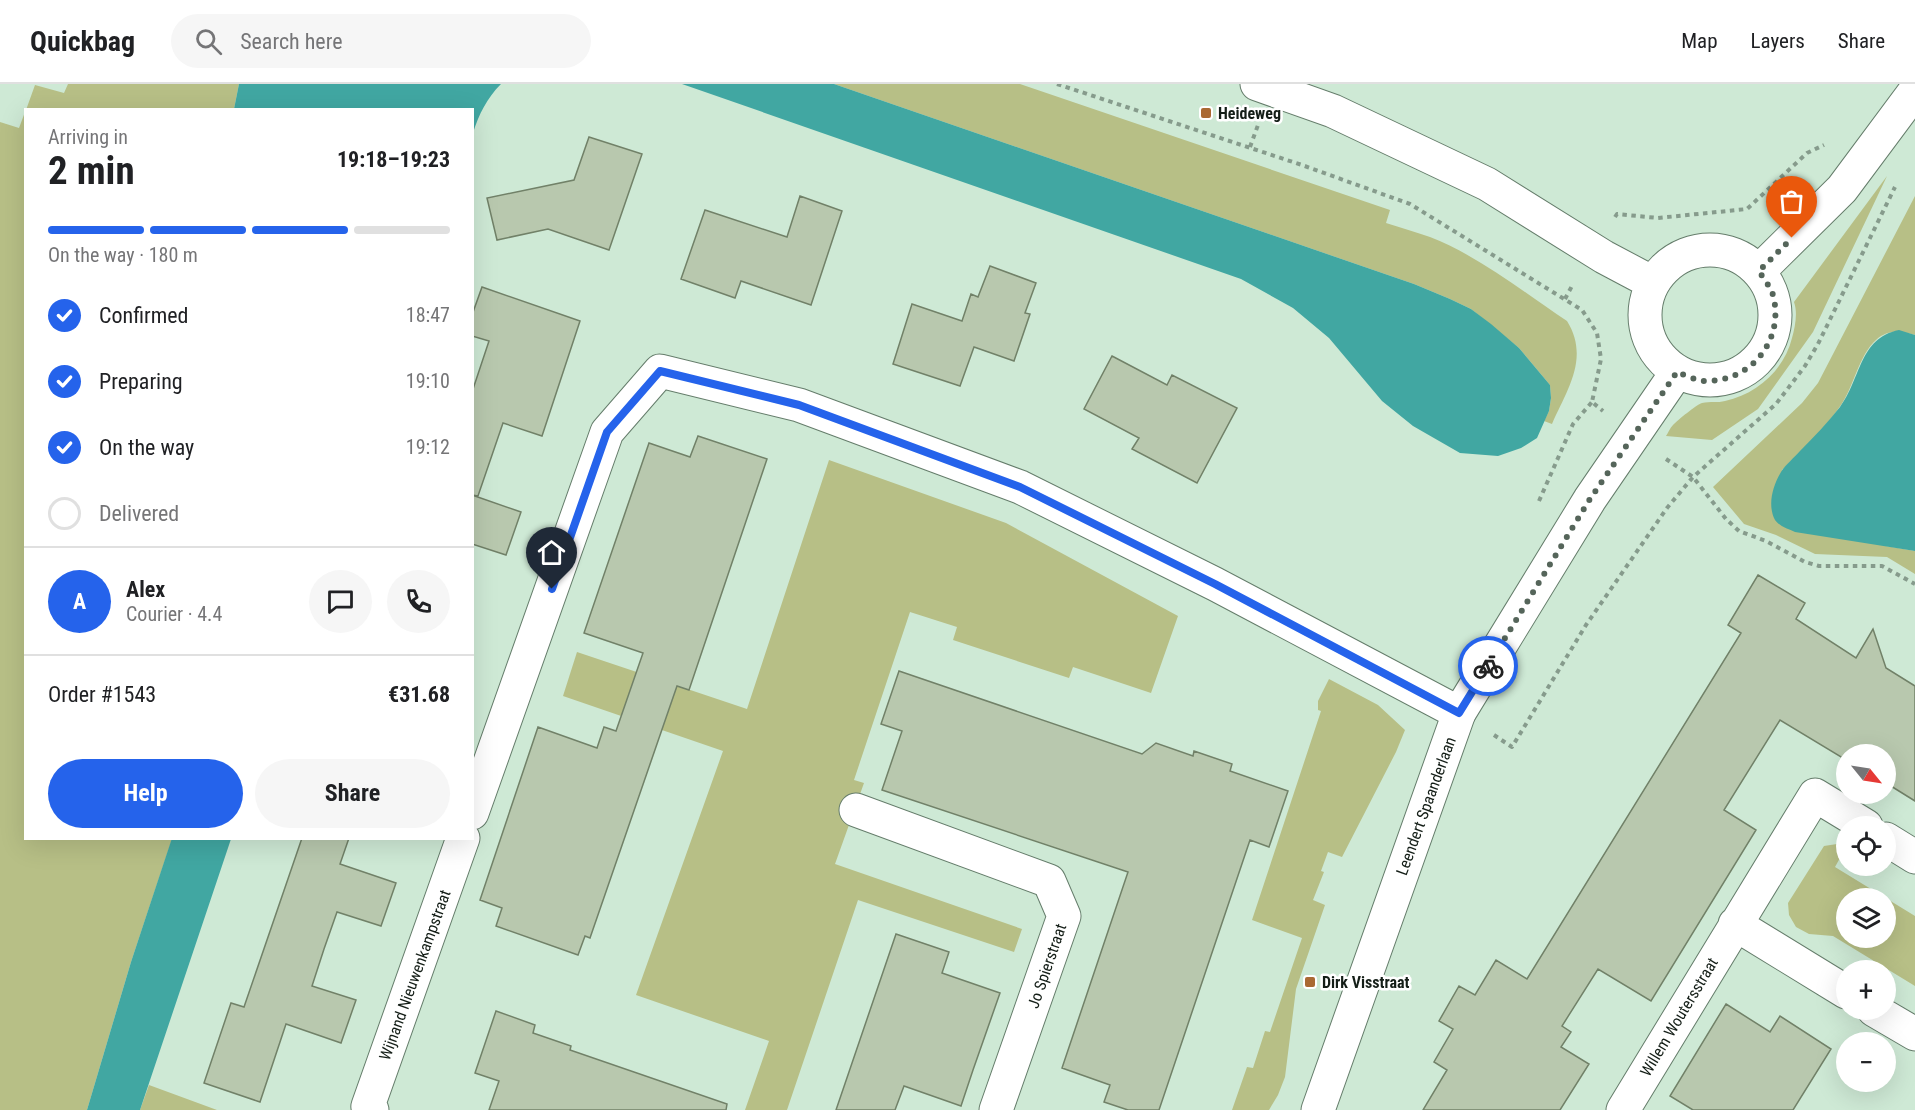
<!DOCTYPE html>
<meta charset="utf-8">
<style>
:root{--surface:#fff;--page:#f6f6f6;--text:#202124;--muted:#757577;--line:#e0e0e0;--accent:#2563eb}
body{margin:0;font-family:"Roboto Condensed",sans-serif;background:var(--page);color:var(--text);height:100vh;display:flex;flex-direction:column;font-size:22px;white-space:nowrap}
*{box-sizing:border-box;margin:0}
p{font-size:20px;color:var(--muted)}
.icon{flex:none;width:33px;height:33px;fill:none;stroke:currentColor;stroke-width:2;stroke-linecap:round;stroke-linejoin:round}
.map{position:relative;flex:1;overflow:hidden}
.side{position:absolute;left:24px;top:24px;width:450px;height:732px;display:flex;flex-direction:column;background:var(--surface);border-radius:0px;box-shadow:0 6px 24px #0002}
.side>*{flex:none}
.needle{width:39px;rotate:120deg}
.fabs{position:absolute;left:1836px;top:660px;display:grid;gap:12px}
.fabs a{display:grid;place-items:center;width:60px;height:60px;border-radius:50%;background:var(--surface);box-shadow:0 6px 24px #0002;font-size:30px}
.pin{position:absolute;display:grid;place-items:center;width:51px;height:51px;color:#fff;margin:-62px -26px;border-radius:50% 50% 50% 0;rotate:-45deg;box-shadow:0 0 6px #0007}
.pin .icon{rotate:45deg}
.courier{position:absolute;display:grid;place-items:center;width:60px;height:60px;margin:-30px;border:4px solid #2563eb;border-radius:50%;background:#fff;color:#222;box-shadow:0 2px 8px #0007}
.head em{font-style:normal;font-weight:700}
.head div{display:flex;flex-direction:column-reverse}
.head{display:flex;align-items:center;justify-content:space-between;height:102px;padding:0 24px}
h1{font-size:39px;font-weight:700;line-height:45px}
.bar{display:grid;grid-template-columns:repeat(4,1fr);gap:9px 6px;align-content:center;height:72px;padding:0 24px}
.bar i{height:8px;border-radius:4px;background:var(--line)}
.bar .active{background:var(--accent)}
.bar p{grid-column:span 4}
.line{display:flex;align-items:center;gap:15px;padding:0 24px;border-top:2px solid var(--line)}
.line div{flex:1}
.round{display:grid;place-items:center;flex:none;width:63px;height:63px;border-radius:32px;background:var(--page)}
ol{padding:0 24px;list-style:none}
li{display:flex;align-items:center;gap:18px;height:66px}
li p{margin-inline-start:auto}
li .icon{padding:6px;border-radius:50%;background:var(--accent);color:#fff;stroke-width:4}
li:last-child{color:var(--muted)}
li i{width:33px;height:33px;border:3px solid var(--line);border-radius:50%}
.button{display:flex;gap:12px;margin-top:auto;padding:12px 24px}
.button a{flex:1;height:69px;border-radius:36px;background:var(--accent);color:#fff;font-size:24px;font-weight:700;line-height:69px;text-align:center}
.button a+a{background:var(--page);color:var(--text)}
header{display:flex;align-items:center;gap:36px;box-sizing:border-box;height:84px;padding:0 30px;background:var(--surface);border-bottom:2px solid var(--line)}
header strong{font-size:28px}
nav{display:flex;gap:33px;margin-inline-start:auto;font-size:21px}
.search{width:420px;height:54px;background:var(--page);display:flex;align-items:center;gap:15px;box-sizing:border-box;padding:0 21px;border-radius:33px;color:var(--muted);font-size:22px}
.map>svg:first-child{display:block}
</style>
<header>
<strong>Quickbag</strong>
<div class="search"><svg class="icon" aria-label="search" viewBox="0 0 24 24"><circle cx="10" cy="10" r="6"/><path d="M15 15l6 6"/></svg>Search here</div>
<nav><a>Map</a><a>Layers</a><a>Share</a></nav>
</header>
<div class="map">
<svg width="1915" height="1026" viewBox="0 0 1915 1026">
<rect width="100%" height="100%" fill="#cee9d5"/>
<path fill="#b7bf86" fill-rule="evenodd" d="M68,0h171l-5,25 -208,1 9,-25 29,8z
M834,0h186l370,126 -4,13c15,5 30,9 44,14 47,18 95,56 137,84 23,37 0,69 -15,103l-8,-3 5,-10 2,-13 -1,-13 -31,-37 -48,-39 -21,-10 -36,-15z
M25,28l1,726 146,1 -41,123 -44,148h-87v-988l19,6z
M1887,92l-74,156 -55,77 -46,31 -46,-4c2,-3 4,-8 7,-11 5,-5 23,-20 29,-22 8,-2 16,0 23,-2 32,-7 59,-31 67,-63 3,-11 6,-25 2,-36z
M1915,112v139c-14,-4 -27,-6 -39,5 -17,15 -22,46 -35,65 -16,24 -39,44 -59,65l104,76 29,5v23l-28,-17 -72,-3 -39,-19 -32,-11 -31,-37 89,-84 16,-20z
M829,376l177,63 172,93 -27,77 -78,-26 -4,11 -116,-38 4,-13 -47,-15 -56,168 10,3 -29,81 187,65 -8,23 -156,-52 -71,210h-42l24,-69 -133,-46 87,-244 -160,-55 14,-44 170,57z
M1329,595l49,26 27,25 -9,22 -54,105 -14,-5 -7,19 3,1 -11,28 12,5 -29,84 -11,88 -7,18 -9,15h-37l15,-43 6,1 12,-37 5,1 32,-94 -50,-18 69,-209 -3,-1v-9z
M1837,760l8,5 -10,18 80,49v70l-82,-50 -24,-2 -13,-7 -7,-12 -1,-12 36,-57zM1846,814h40v40h-40z
M149,1001l68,25h-77z"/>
<path fill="#41a7a2" d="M239,0h262c-14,14 -22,30 -28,49l-1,-23 -238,-1z
M682,0h152l580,200 36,15 21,10 20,15 28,24 31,37 1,13 -2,13 -12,27 -16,10 -23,8 -38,-3 -47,-27 -31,-25 -53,-63 -36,-30 -52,-29z
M1899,246l16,5v216l-120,-19c-7,-3 -16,-6 -20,-12 -8,-15 -2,-35 6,-48 5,-8 13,-14 19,-21 14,-14 28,-29 40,-44 21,-28 19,-69 59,-77z
M172,754l59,1 -91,271h-53l44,-148z"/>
<path fill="#b8c8ae" stroke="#718168" stroke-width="1.5" d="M589,53l53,17 -33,96 -61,-21 -51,11 -10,-42 87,-18z
M800,112l42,15 -31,94 -70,-24 -6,17 -54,-19 24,-69 82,27z
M990,182l46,17 -11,30 5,1 -16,47 -40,-14 -14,39 -67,-22 19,-60 50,17 9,-27 7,3z
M482,203l98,34 -38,115 -39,-13 -25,73 -6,-1v-103l17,-51 -17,-5v-21z
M1112,272l55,29 5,-10 65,33 -40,75 -65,-34 7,-11 -55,-29z
M698,352l69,23 -78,231 -12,-4 -87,252 -5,-2 -7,19 -82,-29 6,-18 -22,-8 58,-173 59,21 7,-21 12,4 27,-78 -59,-20 65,-190 41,14z
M472,411l49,17 -15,43 -34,-11z
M1758,491l47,28 -9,16 60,39 17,-29 13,39 29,18v115l-29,-18v-29h-40v6l-66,-40 -56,90 32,20 -105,171 -53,-32 -36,57 9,6 -10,15 28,17 -29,46h-137l24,-40 -13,-8 19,-33 -14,-8 20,-35 16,9 21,-35 31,19 214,-346 -13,-8z
M899,587l243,83 14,-11 37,13 1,-5 38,13 -2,7 58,20 -19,56 -19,-7 -91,270h-31l-24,-8 6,-17 -48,-17 66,-196 -246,-82 20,-59 -21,-7z
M302,754h47l-9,26 56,19 -15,43 -44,-14 -13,37 -12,37 44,14 -15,43 -55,-19 -26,78 -56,-19 27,-80 13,4z
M896,850l53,18 -7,21 58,20 -27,77 -12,36 -57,-20 -9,24h-59z
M1726,920l44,28 10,-16 51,33 -38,61h-100l-23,-14z
M496,927l39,14 -2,8 38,13 -1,4 157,54 -1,6h-237l10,-29 -24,-8z"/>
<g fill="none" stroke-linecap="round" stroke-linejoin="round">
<defs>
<path id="street" d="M856,726l193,71 15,35 -68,194
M472,729l135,-381 53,-61 139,34 221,82 195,97 244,129
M1886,755l29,18
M1735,840l111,68
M1874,926l41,24
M372,1026l-4,-4 95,-268
M1623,1026l192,-315 51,31"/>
<path id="secondary" d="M1257,0l76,27 154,73 117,73 49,26
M1645 231a65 65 0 1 1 130 0a65 65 0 1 1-130 0Z
M1759,187l83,-82 73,-98
M1318,1026l141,-397 131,-214 87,-127"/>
</defs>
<use href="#street" stroke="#657d6b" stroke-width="35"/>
<use href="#secondary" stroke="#657d6b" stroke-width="35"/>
<path stroke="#869b8c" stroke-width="4" stroke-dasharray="4.5 4.5" stroke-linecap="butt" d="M1057,0l245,81 108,39 172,106 15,23 4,26 -9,43 11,9
M1250,63l8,-22
M1615,133l2,-3 41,4 89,-9 60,-56 17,-8
M1565,215l8,-15
M1666,375l27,18 33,42 13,12 27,10 39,21 14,4h63l33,18
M1539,417l34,-77 19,-22
M1494,651l18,12 74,-122 81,-117 26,-31 83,-73 29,-38 13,-22 77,-157"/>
<use href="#street" stroke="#fff" stroke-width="33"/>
<use href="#secondary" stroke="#fff" stroke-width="33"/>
</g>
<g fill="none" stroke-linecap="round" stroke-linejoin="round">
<path stroke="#55655a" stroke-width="6" stroke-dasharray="0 10.8" d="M1488,582l102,-167 87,-127c8,3 18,8 26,9 48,2 82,-41 70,-86 -3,-9 -10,-17 -14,-24l33,-33"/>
<path stroke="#2563eb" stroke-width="8" d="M552,505l55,-157 53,-61 139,34 221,82 195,97 244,129 29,-47"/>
</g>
<g fill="#aa6933" stroke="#fff" stroke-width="2">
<rect x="1200" y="23" width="12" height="12" rx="3"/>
<rect x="1304" y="892" width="12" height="12" rx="3"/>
</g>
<g text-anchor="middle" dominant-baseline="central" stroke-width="5" stroke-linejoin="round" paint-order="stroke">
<g font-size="16" font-weight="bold" fill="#141e17" stroke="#fff" text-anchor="start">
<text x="1218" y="29">Heideweg</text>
<text x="1322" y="898">Dirk Visstraat</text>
</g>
<g font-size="16" fill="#141e17" stroke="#fff">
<text transform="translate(1426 722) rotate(-70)">Leendert Spaanderlaan</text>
<text transform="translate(1047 882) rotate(-71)">Jo Spierstraat</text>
<text transform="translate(415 891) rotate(-70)">Wijnand Nieuwenkampstraat</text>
<text transform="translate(1679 933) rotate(-59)">Willem Woutersstraat</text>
</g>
</g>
</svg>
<div class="fabs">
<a><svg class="needle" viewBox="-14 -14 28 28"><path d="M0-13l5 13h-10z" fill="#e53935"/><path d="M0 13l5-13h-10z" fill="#757577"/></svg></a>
<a><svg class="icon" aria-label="locate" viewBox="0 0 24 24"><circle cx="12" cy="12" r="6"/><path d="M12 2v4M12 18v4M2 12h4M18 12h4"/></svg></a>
<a><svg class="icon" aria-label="layers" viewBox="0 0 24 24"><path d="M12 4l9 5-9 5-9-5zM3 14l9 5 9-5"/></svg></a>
<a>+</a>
<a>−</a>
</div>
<div class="pin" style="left:1792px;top:154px;background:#ea580c"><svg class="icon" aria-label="bag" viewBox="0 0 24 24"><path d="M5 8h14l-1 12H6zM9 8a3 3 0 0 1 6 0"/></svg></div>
<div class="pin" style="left:552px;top:505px;background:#1f2937"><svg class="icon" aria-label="home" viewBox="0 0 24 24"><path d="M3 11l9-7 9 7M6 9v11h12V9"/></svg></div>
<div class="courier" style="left:1488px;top:582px"><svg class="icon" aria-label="bike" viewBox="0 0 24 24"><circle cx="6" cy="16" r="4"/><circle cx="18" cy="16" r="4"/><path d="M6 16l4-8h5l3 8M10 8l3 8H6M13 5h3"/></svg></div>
<section class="side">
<div class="head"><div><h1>2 min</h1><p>Arriving in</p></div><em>19:18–19:23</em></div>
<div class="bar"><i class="active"></i><i class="active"></i><i class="active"></i><i></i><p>On the way · 180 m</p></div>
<ol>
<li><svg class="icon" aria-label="check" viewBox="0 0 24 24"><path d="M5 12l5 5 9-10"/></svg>Confirmed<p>18:47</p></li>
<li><svg class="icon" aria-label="check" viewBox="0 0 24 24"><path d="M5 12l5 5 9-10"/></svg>Preparing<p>19:10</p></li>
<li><svg class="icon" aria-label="check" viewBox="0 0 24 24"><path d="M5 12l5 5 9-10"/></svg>On the way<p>19:12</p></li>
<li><i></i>Delivered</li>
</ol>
<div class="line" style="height:108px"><b class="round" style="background:var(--accent);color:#fff">A</b><div><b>Alex</b><p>Courier · 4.4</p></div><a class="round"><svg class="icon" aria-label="chat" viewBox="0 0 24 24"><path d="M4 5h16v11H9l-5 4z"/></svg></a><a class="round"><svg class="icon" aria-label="phone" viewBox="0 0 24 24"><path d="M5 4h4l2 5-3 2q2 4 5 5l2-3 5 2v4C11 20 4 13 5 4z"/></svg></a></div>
<div class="line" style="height:78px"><div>Order #1543</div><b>€31.68</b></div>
<div class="button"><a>Help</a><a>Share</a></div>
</section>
</div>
